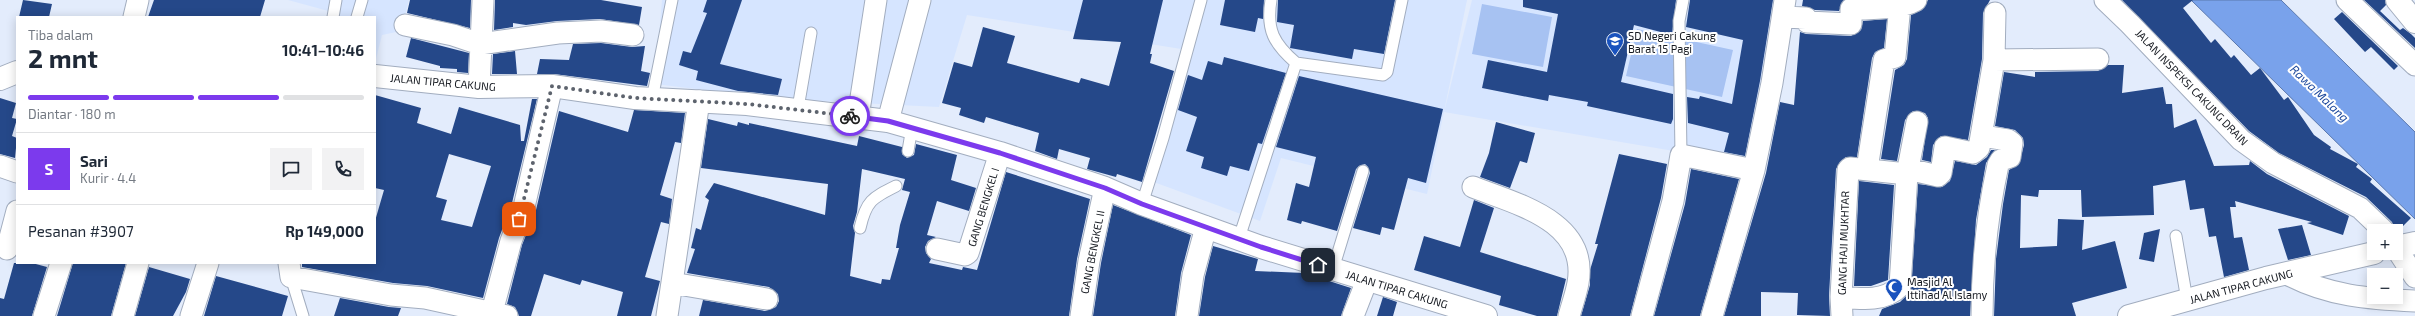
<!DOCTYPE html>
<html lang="id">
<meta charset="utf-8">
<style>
:root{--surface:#fff;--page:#f2f2f3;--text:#1f2937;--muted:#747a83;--line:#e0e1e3;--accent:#7c3aed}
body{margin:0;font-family:"Exo 2",sans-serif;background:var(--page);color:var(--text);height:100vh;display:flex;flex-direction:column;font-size:15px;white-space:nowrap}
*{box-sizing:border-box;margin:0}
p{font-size:13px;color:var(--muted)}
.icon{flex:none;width:22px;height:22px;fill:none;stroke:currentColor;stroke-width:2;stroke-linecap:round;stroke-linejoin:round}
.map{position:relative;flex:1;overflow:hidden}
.panel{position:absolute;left:16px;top:16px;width:360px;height:248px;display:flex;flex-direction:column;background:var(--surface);border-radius:0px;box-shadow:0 2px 10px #0003}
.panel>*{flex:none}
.controls{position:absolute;left:2367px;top:224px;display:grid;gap:8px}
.controls a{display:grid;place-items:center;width:36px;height:36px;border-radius:0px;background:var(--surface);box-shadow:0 2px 10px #0003;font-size:20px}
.pin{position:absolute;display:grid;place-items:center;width:34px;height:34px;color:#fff;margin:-17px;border-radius:8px;box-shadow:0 2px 6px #0006}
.courier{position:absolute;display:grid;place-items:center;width:40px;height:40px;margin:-20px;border:3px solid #7c3aed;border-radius:50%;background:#fff;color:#222;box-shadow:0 1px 5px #0007}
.overview em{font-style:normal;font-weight:700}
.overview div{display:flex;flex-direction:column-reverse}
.overview{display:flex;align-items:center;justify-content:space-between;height:68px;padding:0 12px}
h1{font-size:26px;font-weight:700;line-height:30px}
.bar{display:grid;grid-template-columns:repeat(4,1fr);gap:6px 4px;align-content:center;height:48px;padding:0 12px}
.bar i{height:5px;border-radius:3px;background:var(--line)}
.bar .selected{background:var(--accent)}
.bar p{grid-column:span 4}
.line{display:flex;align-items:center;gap:10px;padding:0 12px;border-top:1px solid var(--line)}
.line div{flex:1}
.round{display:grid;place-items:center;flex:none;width:42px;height:42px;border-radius:0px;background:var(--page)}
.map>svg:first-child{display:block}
</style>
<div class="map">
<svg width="2415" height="316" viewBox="0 0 2415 316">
<rect width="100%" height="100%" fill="#e3ecfc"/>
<path fill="#d6e5ff" d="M288,0h121l-8,31 -19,4 -7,28v-46h-44l1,-5z
M662,0h805l-40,194 -146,-36 -21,63 -109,-40 43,-130 -227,-36 -28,92 -160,-8 -124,-15z
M1472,0h308l-30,164 -306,-52z"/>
<path fill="#a7c2f2" d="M1482,4l70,13 -9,50 -71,-13z
M1637,29l96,21 -11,47 -96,-21z"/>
<path fill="#79a2eb" stroke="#5b79ae" d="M2191,0h90l134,132v87z"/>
<path fill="#254889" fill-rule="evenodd" d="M23,0l29,4 -3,13h-30z
M154,0h111l-5,17h-112z
M410,0h61l-1,28 -63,-15z
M495,0h106l41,7 -3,18 -39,-6 -43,2 -31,4 -13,-2v4l-19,3z
M707,0h35l-22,64 62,15 -4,16 -40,-4 -42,-11 2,-9 -19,-6 4,-14 8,2 16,-40 -4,-1z
M1083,0h80l-13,54h2l-2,9 24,8 -32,111 -25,-8 -1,3 -29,-8 3,-11 -31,-9 -2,10 -22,-8 4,-18 -53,-16 -2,6 -25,-8 2,-7 -19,-5 12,-41 18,5 11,-40 32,9 -8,27 72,20 2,-5 28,8 12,-44 -48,-3z
M1225,0h39l-1,19 -5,-1 -3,14 -35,-7z
M1278,0h117l-11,54 -30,-5 -2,10 -62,-11 4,-23 -17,-3z
M1523,0h153l-4,35 -38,-10 -13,57 52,12v25l-2,5 -84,-18 1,-4 -39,-7 -1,6 -66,-13 6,-28 59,12 11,-58 -35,-7z
M1690,0h83l-13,81 -15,75 -21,-4 5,-19 -41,-10 -1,-26 12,2 1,-3 32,8 11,-64 -57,-13z
M1803,0h41l-5,11 -24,-1 -13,-4z
M1928,0h62l-7,13 -1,46 -14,81 -27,-4 -8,9 -2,17 -9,-2 6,-42 -3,-5 -12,-2 -8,9 -8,41 -16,-2 14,-89 9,-5 3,-6 4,-44 11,-5z
M2122,0h71l-10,8 28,35 4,-4 16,19 3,-3 17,20 9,-7 24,32 4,-3 26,38 17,12 -1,2 28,15 -2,3 16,12 -2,3 41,36 -15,15 -4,-11 -26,-25 -87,-44 -30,-22z
M2364,0h21l1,5 -6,6 20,19 3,-2 8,6 4,4v10z
M2342,12l56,54 -4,4 -23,-23 -6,5 -31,-33z
M1887,19l-3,29 -9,4 -3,6 -15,99h-11l-6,5 -4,7 -7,127 1,20 -33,-1 1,-22 -37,-1v24h-37l42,-143 14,-71 14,3 6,-73 6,2 45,2 10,-6 2,-9z
M411,38l58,15 -1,20 -11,-1v-3l-17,-1v-2l-34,-9z
M601,43l31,4 13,-1 -4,25 9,2 -3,13 -93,-12h-17l3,-15 29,1 4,-16z
M515,51l2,23h-25l1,-20z
M1224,57l62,16 -24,71 -4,-1 -9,28 -19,-5 -3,10 -26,-8 3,-11 -18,-6 11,-34 -19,-7 10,-35 14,5 6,-19 14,4z
M2108,65h16l-2,28 41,-6 3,17h6l2,24 22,-9 18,47 35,-1 1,-4 17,13 82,42 -6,19 -36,-12 5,-1 -77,-21 1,6h-6l4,31 8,-1 7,33 -25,7 -8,-41 -7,1 -5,-29 -14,2 -5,-30 -32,6 1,29 -72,2 -1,-27h-42l-1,7 -17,-2 -1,53 37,-2 1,-27 26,1 -2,30 33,-9 12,47 -55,15 4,13h-82l2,-57 7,-55 6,-34 10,-6 5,-19 -1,-7 -8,-8 -20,-4 9,-54 31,5v-5l63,-1z
M1299,76l144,33 -17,74 -18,-5 -14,52 -12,-3 -2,8 -27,-7 17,-55 -2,-6 -3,-3 -6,2 -3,3 -19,62 -35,-10 -1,3 -14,-4 9,-37 13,4 7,-30 -40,-10z
M375,95l46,13 -4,15 34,11 8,-27 61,18 1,16h3l8,-42h5l-25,104 -13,35 -16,60 -56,-12 -34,-3 -91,-16v-4h73v-42l9,-31 -9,-2zM449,154l42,12 -19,61 -31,-7 6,-20 -11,-3z
M0,98l16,5 -4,15 5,1 -5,17 5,2 -2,20 -15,-4z
M634,110l51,3 -4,30 -6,-1 -15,53 12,4 -3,25 -8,-2 -16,55 15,4 -9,35h-34l6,-24 -41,-12 -2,5 -36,-11 -13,42h-12l-4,-9 -8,-3 15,-59 14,-35 23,-99 69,21z
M708,119l29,7 1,-4 11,3v-2l108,23 2,-10 43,11v7l5,4 7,-3 2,-11 41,11 -6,25 25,8 -7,23 -32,-10 -10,34 9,2 -8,4 -3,6 1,6 5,6 -2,4 33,7 1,-3 14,3 29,-98 84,27 -13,60 -8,57h-370l4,-16 62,11 11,-4 3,-6 -1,-7 -9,-7 -82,-14 8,-24 -4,-1 5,-20 5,2 8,-30 -4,-3 9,-14 111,32 3,-31 -127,-16zM862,169l43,10 -3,11 8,2 -10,33 -4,23h3l-9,32 -8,-1 -1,5 -31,-8 5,-43 -2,-7 4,-14z
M1496,122l39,11 -8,30 -7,-2 -10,27 -30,-11 9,-24z
M1991,150h4l-9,13 -10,57 -6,96h-91l3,-7 18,-7 11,-11 7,-107 24,3 8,-6 5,-20 21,4 11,-8z
M1619,154l48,10 -6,34 -31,118h-49l9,-31v-15l8,-26h-3z
M1691,169l48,10 -39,137h-46l31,-112z
M1859,181l35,4 -6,95 -17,6h-17z
M1474,200l20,8 -14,44 86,27 -9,37h-20l-38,-11 2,-9 -87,-26 10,-34 36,11z
M1113,205l78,30 -10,38 -6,43h-82l8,-53z
M2302,225l9,30 -23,5 -10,-31z
M2160,229l-6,33 -15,-3 5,-26z
M1213,246l45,13 -3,12 49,2 47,15 -10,28h-142l6,-39z
M14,263h18l15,4 -15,49h-32v-18l4,1z
M73,263h53l-15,53h-54z
M149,267l41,12 -4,13 -13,24h-38z
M216,276l72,20 -6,20h-78z
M1383,297l14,5 -4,14h-16z
M340,298l49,9 12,1 -3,8h-64z"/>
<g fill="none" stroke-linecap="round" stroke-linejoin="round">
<defs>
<path id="lane" d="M1271,0c-5,30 3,44 25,63
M333,17l3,-17
M357,17l5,-17
M652,99l20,-99
M798,108l13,-75
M908,151l4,-24
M1681,155l-2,-134 4,-21
M1142,204l21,-66 38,-138
M860,228c6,-27 12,-30 36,-42
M2176,236l11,64
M1239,238l57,-175 87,12 4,-3 15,-72
M1333,269l30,-98
M291,277l12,39"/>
<path id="street" d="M2105,0l25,24 111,116 32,23 87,45 24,23
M2347,0l68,65
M134,17l4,-17
M1783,17l23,1 1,4 44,2v-15c13,0 57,-1 65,-9
M405,25l48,10 27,9 78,-11 43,-2 32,4
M1994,60l104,-1
M479,87l4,-86
M858,117l18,-117
M888,121l32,-121
M1982,136l26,4 4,3 -2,14 -9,3 -3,5c-11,50 -16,99 -16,151
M0,166l17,6
M1867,169l17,-109 11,-3 5,-52
M1908,169l30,7 3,-3 4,-26 28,6 6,-5 15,-88 1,-47
M1473,187c43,17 116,34 105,96 -2,11 -6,22 -9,33
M2396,248l19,29
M7,249l10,-38
M937,249l28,6 3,-2 32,-100
M289,263l2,14 100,18 34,3 82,18
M2287,274c41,22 82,25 128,27
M672,283l95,16
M1841,297c20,2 44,5 59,-11l7,-112 10,-52
M492,312l19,-71 13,-34 28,-121
M44,316l17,-53
M123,316l15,-53
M191,316l17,-53
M667,316l32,-215
M1081,316l8,-55 16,-73
M1187,316l6,-41 13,-48
M1353,316l14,-36
M1642,316l31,-115 8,-46 73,15
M1712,316l42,-146 18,-87 13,-83
M1842,316l-1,-19 7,-127 2,-2 57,6"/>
<path id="secondary" d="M2397,0l18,22
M375,76l104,11 73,-1 83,12 112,6 141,17 112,32 105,35 37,16 119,43 225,69
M0,79l17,-7
M2396,247l19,-4
M2129,316l137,-38 108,-25"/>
</defs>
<use href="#lane" stroke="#a2adbf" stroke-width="13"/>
<use href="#street" stroke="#a2adbf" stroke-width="23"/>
<use href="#secondary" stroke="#a2adbf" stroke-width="24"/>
<use href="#lane" stroke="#fff" stroke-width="11"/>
<use href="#street" stroke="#fff" stroke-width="21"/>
<use href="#secondary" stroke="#fff" stroke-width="22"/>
</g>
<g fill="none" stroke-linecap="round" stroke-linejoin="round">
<path stroke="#5d636d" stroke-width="4" stroke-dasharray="0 7.2" d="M519,219l33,-133 83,12 112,6 103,12"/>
<path stroke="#7c3aed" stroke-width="5" d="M850,116l38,5 112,32 105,35 37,16 119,43 57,18"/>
</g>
<defs>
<symbol id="school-pin" viewBox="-11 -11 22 30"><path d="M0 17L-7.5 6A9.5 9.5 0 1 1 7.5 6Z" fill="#1952be" stroke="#fff"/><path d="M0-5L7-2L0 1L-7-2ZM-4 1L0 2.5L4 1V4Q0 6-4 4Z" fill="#fff"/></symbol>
<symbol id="mosque-pin" viewBox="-11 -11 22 30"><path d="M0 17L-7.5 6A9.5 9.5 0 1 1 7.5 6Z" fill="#1952be" stroke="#fff"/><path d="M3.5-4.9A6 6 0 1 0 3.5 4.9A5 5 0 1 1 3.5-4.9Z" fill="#fff"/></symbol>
</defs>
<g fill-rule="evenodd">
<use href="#school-pin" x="1605" y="31" width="20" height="27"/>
<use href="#mosque-pin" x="1884" y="277" width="20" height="27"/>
</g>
<g text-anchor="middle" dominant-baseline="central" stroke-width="4" stroke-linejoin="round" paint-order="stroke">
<g font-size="11" fill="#151920" stroke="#fff" text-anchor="start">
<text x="1628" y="35">SD Negeri Cakung<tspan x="1628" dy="13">Barat 15 Pagi</tspan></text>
<text x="1907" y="281">Masjid Al<tspan x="1907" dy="13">Ittihad Al Islamy</tspan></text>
</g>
<g font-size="11" fill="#151920" stroke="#fff">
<text transform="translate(443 82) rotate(5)">JALAN TIPAR CAKUNG</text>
<text transform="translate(2192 87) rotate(46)">JALAN INSPEKSI CAKUNG DRAIN</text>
<text transform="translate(983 207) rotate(-73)">GANG BENGKEL I</text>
<text transform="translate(1843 243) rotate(-88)">GANG HAJI MUKHTAR</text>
<text transform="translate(1092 252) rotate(-79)">GANG BENGKEL II</text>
<text transform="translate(2241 286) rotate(-15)">JALAN TIPAR CAKUNG</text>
<text transform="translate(1397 289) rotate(17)">JALAN TIPAR CAKUNG</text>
</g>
<g font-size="12" font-style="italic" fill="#1a469b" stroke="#fff">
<text transform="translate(2320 93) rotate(44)">Rawa Malang</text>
</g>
</g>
</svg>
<div class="controls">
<a>+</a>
<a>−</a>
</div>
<div class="pin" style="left:519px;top:219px;background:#ea580c"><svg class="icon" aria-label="bag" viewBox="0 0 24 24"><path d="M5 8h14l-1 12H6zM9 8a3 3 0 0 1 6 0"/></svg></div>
<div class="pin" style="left:1318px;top:265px;background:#1f2937"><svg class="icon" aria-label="home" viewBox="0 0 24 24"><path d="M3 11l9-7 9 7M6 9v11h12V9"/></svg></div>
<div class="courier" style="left:850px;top:116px"><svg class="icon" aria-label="bike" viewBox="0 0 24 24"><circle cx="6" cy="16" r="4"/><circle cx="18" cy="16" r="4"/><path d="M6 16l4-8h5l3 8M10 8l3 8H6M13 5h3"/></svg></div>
<section class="panel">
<div class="overview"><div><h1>2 mnt</h1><p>Tiba dalam</p></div><em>10:41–10:46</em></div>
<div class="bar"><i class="selected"></i><i class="selected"></i><i class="selected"></i><i></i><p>Diantar · 180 m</p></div>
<div class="line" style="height:72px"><b class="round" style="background:var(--accent);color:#fff">S</b><div><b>Sari</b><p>Kurir · 4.4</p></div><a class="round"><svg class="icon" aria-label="chat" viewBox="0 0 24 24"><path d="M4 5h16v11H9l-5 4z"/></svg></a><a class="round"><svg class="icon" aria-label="phone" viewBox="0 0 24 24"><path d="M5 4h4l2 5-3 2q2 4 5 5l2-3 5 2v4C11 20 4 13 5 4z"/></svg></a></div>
<div class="line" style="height:52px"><div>Pesanan #3907</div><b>Rp 149,000</b></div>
</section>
</div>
